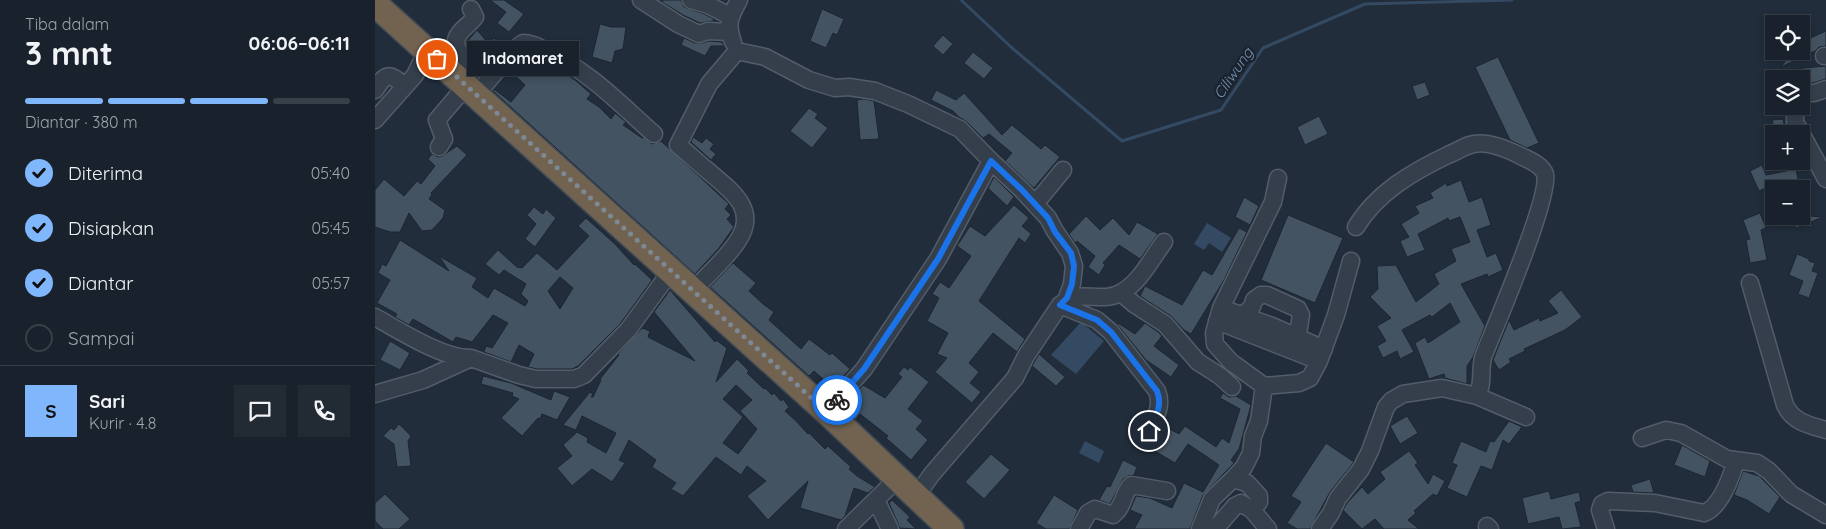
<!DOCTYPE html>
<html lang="id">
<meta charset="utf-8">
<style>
:root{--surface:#19222c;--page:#222a34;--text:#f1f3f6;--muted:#9fa4a9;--line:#373f48;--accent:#7fb6fc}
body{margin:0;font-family:Quicksand,sans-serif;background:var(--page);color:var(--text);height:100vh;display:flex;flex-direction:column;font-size:19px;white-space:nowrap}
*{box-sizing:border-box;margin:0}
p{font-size:16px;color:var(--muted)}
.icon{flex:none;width:28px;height:28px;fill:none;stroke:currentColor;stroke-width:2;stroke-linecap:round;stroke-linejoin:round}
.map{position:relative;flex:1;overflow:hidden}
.drawer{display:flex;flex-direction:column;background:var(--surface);width:375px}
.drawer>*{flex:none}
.fabs{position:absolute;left:1390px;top:15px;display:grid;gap:10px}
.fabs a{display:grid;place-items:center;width:45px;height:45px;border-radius:0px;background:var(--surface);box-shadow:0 2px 8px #0003,0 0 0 1px var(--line);font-size:25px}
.pin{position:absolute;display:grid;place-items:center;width:42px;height:42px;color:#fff;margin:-21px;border:2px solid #fff;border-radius:50%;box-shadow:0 1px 5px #0007}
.courier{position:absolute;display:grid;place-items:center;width:50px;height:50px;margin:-25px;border:4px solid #1a73e8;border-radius:50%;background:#fff;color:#222;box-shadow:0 1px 6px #0007}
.bubble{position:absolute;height:35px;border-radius:0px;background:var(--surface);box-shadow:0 2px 8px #0003,0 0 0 1px var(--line);font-size:16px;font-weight:700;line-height:35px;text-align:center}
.head em{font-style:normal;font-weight:700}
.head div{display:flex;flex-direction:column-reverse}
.head{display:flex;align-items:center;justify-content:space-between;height:85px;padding:0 25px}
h1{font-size:32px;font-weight:700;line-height:38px}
.bar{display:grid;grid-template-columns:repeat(4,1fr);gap:8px 5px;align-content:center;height:60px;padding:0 25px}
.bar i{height:6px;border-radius:4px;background:var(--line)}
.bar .on{background:var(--accent)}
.bar p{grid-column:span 4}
.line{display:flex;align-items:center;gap:12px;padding:0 25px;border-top:1px solid var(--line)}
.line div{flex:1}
.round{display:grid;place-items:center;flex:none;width:52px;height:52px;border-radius:0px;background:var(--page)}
ol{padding:0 25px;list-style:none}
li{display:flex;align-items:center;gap:15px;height:55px}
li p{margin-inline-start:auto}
li .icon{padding:5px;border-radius:50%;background:var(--accent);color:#111;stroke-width:4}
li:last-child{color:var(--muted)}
li i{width:28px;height:28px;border:2px solid var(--line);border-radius:50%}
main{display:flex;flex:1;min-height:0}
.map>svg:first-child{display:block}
</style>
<main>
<section class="drawer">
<div class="head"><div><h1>3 mnt</h1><p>Tiba dalam</p></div><em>06:06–06:11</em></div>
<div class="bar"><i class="on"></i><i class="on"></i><i class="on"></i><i></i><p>Diantar · 380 m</p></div>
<ol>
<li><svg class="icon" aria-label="check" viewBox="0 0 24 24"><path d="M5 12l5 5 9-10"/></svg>Diterima<p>05:40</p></li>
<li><svg class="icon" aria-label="check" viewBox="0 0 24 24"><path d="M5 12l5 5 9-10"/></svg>Disiapkan<p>05:45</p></li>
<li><svg class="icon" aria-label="check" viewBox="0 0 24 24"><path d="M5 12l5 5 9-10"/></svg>Diantar<p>05:57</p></li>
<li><i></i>Sampai</li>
</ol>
<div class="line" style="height:90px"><b class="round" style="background:var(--accent);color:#111">S</b><div><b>Sari</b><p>Kurir · 4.8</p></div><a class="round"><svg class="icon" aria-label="chat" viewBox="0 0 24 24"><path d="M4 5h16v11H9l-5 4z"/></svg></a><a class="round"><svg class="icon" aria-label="phone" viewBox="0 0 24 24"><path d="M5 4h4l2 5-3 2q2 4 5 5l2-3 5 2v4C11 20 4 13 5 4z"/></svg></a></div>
</section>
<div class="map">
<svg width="1451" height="529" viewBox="0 0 1451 529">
<rect width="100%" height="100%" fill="#212d3b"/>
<path fill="#344a63" d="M832,223l24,15 -9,14 -13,-9 -5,7 -10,-6z
M706,322l23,19 -28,33 -25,-19z
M710,441l19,10 -5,12 -20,-10z"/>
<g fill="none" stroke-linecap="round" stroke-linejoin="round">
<path stroke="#344a63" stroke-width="3" d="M586,0l50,47 111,94 99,-31 42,-62 102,-44 147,-4"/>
</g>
<path fill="#445362" stroke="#1c2632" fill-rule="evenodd" d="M115,0h14l20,14 -15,18 -12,-9 9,-11z
M288,0h18l3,7 20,7 10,5 -1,2 -13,2 -17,-8 -21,-13z
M447,9l22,10 -7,16 -4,-2 -7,15 -16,-7z
M225,24l11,3h15l-3,22 -8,2 -3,12 -20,-6z
M102,30l12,14 5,-6 9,10 -21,24 -9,-9 4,-6 -11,-14z
M1451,31v15l-7,1 -4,4 -34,16 12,-16h8v-4l7,-8z
M568,35l10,9 -10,11 -10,-9z
M309,38l11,5h7l7,-2 13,1 2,4h-13l-6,10 -24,-11z
M598,52l20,16 -9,11 -20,-16z
M148,56l11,10 5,-7 18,13 1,-2 7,6 1,-2 9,6 16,14 -4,5 12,8 12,12 4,-6 11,9 -3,3 19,13 1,-1 9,7 9,-3 68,63 -4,5 6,6 -4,4 7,8 -15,21 -24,26 -202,-183 1,-2 17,13 14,-17 -15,-14z
M1123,57l41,86 -12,5 -17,-8 -35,-73z
M1451,66v13l-14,4h-11v-8l-8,-6z
M1050,82l5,13 -13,5 -5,-14z
M561,90l20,10 8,-7 38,42 10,-10 29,24 4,-4 15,12 -26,31 -29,-27 7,-8 -23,-19 -6,4 -16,-16 -8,-5 -6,-6 -22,-11z
M489,99l10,2 5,38 -19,1 -3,-40z
M434,108l9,6 -3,4 13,10 -16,20 -22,-17z
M944,116l9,18 -23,11 -8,-18z
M1408,119l3,15h-11l-3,-14z
M318,137l9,6 4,-5 8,6 -4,5 6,5 -5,6 -20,-18z
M82,146l10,9 -36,38 1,2 -3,4 16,11 -2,8 -11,12 -10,1 -13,-18 -9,19h-10l-15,-5v-37l9,-11 20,17 13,-15 4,3 14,-18 -7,-7 4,-5 6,3 4,-1z
M1387,165l4,10 30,-6 4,20h-21l-1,-6 -19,8 -9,-20z
M619,177l20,20 -7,9 -19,-18z
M1086,180l8,22 13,-5 9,28 -14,5 10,27 9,-4 7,17 -15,7 -1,-3 -26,10 24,42 -12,31 -6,9v18l-22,-6 -1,-4 -15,5 -14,-36 10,-6 3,6 32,-21 -10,-19 -18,14 -2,-2 -28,15 12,22 -14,7 -3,-8 -14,7 -6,-12 9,-5 -9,-15 14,-8 -21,-21 8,-8 -1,-23 19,-1 20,37 23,-18 -5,-10 22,-13 -5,-12 19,-7 -10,-25 -11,4 -1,-3 -30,16 7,16 -18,7 -7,-16 9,-4 -8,-13 18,-11 -4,-7 18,-8 -3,-5 16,-10 1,3z
M869,197l15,9 -9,19 -15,-8z
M1427,197l7,19 14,1 -27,11 -5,-12h10z
M639,205l15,13 -7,8 9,8 -6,9 -6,-5 -40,63 46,38 -8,13 -24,-19 -24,30 10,9 -9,11 11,9 -9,11 -37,-31 12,-14 -10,-4 11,-21 -21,-12 12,-23 -7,-4 8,-12 9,6 22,-32 -14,-10 13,-20 15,10z
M159,207l9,7 3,-5 10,9 -21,29 -10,-8 11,-15 -9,-9z
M1385,213l6,15 -5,2 6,30 -17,3 -4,-23 4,-1 -7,-19z
M913,215l55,23 -28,65 -54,-23z
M711,216l14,14 13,-12 16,17 8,-13 21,12 -18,25 -21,-14 -16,18 2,2 -6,10 -11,-8 7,-11 -18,-15 -2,2 -6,-9z
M211,218l29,26 19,21 1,-1 17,16 -32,44 -42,42 -6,3h-35l-9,-2 6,-13 -15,-9 -8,17 -27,-10 2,-6 6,2 16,-25 -15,-8 -21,27 -16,-5 -3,5 -40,-23 -4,6 -14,-8 2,-3 -20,-11 13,-23 -12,-7 4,-9 4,2 14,-26 49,31 -10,-15 38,22 -5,9 16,11 6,-10 31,18 3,-5 -7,-7 5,-10 -22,-14 -5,5 -14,-11 13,-14 20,18 1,-1 3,1 15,-15 20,17 32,-34 -11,-10zM185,277l13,11 -13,21 -12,-18z
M864,228l8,4 -23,48 -33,54 -7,-4 -13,-14 -31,-20 5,-10 37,19 21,-35 9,5z
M1422,254l12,5v2l6,2 -3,8 6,2 -9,25 -11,-4 5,-13 -14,-6z
M358,263l23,20 -7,8 14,13 11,8 -5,8 32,29 8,-10 21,16 2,-2 18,16 -17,19 -19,-17 -5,5 -99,-89z
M295,290l45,52 1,-2 11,8 -11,34 21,-23 12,12 -2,2 17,16 1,-1 7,7 2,-2 7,8 2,-2 6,8 -4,4 10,9 13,14 1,-1 16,16 3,-3 23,21 -2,2 8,7 18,11 -7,6 -14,-5 -9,28 -4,4 -41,-12 8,-27 -40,39 -21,-24 19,-15 -19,-15 -6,9 -25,-18 -33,39 -12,-7 5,-6 -24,-16 4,-7 -27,-20 -10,20 6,3 -13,19 -20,-13 -20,17 -15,-18 15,-12 -9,-11 14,-13 11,6 -1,4 19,11 10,-20 -34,-17 -6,14 -13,-5 27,-33 3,2 -2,3h2l8,-17 -1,-1 19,-24 -1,-1 24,-26 8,3 -2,6 47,24 -41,-49zM361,385l16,15 -12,11 17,18 -19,25 -15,-11 20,-26 -20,-18z
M1186,290l21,27 -17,13 -41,19 1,2 -16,8 2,3 -12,8 -6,-10 16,-40 5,10 25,-12 1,3 18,-8 -10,-12z
M743,323l17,11 10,-11 13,9 4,4 -8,10 25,19 -8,12 -25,-17 -29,-36z
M15,341l20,12 -10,17 -20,-10z
M664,354l26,23 -9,9 -24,-20z
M529,367l4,3 2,-3 19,15 -21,27 15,12 -7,8 12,11 -17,20 -25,-22 2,-2 -28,-22 -4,6 -11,-11 4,-6 -1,-1 15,-17 22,13 17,-21 -4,-3z
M108,376l28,7 40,17 3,-9 16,6 -13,23 -15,-6 -2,5 -2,-1 -16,18 -21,-18 18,-19 -7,-3 1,-3 -32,-9z
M848,393l6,4 7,-1 15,9 -12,44 -8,11 3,3 -31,32 -13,34h-56l8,-14 -12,-5 6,-14 14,2 22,10 12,-25 19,9 16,-27 -31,-21 -13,19 -22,-13 15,-22 11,6 6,-8 31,21 6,-9 7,5 11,-34 -20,-11z
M1032,416l11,17 -18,11 -10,-18z
M1134,421l13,6 -13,17 -6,-4 -11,30 -11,-4 -14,31 -20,-9 10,-23 -5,-2 9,-22 25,11 4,-11 4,1z
M24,424l12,12 -3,5 3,25 -14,1 -3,-23 -11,-8 8,-8 3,2z
M951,443l28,19 -24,30 -20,37h-13l-10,-6 14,-21 -10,-6z
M1307,445l28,16 -5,16 -31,-12z
M1034,451l9,12 -3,2 13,19 5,-10 12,7 -8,15 -4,-2 -19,17 2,2 -8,7 11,9h-35l-9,-10 -13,10 -19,-19 4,-7 15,-16 6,7 17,-15 -5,-7z
M616,454l19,16 -26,29 -19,-17z
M748,460l14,7 -3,8 -6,1 -5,3 -13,25 -11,-4 8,-14 3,1z
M1368,471l16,5 21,21 -11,17 -22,-14 -13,-5z
M1275,479l4,14 -21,-1 -2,-7z
M1174,491l2,8 28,-7 2,9 -6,2 6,24 -19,2 -3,-12 -31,7 -6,-26z
M10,494l25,25 -11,10h-16l-8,-8v-18z
M679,495l24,15 -9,19h-23l-10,-6z
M517,500l18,17 -3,3 9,9 -16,-1 -11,-25z"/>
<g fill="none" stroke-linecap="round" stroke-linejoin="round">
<defs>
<path id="minor" d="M266,0l37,24 21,10 9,-3 21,1
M316,0l17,5 22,11
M358,42c-7,-19 -3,-25 6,-42
M362,51l28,6 44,23 26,8 14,-1 26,4 33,13 52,25 31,32
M1449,56h2
M82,78l6,-18c-2,-5 -6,-11 -7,-16 -2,-11 14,-19 19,-27l-4,-8
M0,90c11,-17 14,-18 29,-4
M1426,93h13l12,-4
M101,95l39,-46 8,-6c10,0 17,5 25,9 41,19 73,53 106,82
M1420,106v16l31,57
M0,120l40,-45 12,-25
M64,147l5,-8 -7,-19 29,-34
M660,204l28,-34
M1375,283l35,122c8,17 24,20 41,25
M318,291c14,-16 32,-31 44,-49 23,-33 -7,-52 -30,-72 -10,-8 -19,-17 -29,-25l31,-61 28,-33
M746,293l13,11 31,20 33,38 22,14 12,11
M685,305l37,15 14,12 46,59c6,15 -2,26 -8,40
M846,308l51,18 52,23
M868,315l9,-8 2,-7 7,-5h6l31,14 3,6 -3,19 3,5
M0,317c25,14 69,42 96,41
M842,321l102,40
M889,386l35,-3 11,-5 9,-17 17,-46 15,-54
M0,394l48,-14 48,-22 48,17 17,4h38l10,-4 44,-45 43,-59
M1102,396l49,21
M451,411l38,-42 74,-110 53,-98 31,29 26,28 7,13 15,22 4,13 -2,18 -5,14
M1267,438l24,-8 15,3 46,26 30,4 12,8 22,23 35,21
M858,479l11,-12 7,-14 2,-17 6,-15 5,-35 -33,-24 -16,-18 -1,-11 7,-25 52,-106 5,-24
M541,496l16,-22 83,-96 11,-22 34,-51c19,-18 41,0 62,-13 18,-10 30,-34 42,-50
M501,500l14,29
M1112,526l3,3
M471,529l51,-50
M704,529l9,-16 7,-4 18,6c12,-10 9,-20 18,-30l36,6
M825,529l12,-30 21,-20 14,4 12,13v6l-7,8
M840,529l20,-23 6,-3 11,7 16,19
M945,529l11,-16 7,-15 23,-29 9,-18 16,-44 5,-6 12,-7 39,-6 35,8c8,-14 1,-30 8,-44 11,-27 66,-157 60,-178 -3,-9 -16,-14 -24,-18 -12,-6 -33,-15 -47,-12 -8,1 -16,7 -24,10 -36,17 -73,38 -94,73
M1231,529l-6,-19 2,-6 6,-3 47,2 49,10c17,-6 27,-36 32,-52"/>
<path id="highway" d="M0,4l451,407 125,118"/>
</defs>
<use href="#minor" stroke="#525d69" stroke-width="19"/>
<use href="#highway" stroke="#3f4a56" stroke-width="28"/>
<use href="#minor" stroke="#343f4b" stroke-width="16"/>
<use href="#highway" stroke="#726351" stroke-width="25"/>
</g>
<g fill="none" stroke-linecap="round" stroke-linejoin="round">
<path stroke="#7d8996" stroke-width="5" stroke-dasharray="0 9" d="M62,59l389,352 11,-11"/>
<path stroke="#1a73e8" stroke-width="6" d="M462,400l27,-31 74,-110 53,-98 31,29 26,28 7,14 16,21 3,13 -2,18 -5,14 -7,7 37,15 14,12 46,59c6,15 -2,26 -8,40"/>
</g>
<g text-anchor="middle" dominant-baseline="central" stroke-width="5" stroke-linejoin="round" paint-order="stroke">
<g font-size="15" font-style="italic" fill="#7692b1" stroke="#1a2430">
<text transform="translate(858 73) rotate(-56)">Ciliwung</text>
</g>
</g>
</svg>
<div class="fabs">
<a><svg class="icon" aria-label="locate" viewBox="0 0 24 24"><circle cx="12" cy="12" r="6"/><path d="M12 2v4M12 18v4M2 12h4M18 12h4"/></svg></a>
<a><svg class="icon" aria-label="layers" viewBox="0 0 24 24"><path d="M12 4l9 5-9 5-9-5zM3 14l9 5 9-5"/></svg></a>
<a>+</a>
<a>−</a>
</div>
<div class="pin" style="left:62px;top:59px;background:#ea580c"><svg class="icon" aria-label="bag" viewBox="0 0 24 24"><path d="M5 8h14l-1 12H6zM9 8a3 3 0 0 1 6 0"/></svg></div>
<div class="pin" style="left:774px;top:431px;background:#1f2937"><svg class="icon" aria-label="home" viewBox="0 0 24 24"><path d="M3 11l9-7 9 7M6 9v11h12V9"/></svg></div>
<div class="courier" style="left:462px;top:400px"><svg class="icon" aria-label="bike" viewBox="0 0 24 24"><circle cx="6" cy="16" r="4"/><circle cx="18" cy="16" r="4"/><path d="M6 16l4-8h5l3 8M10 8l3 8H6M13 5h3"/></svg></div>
<div class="bubble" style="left:92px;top:41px;width:112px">Indomaret</div>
</div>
</main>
